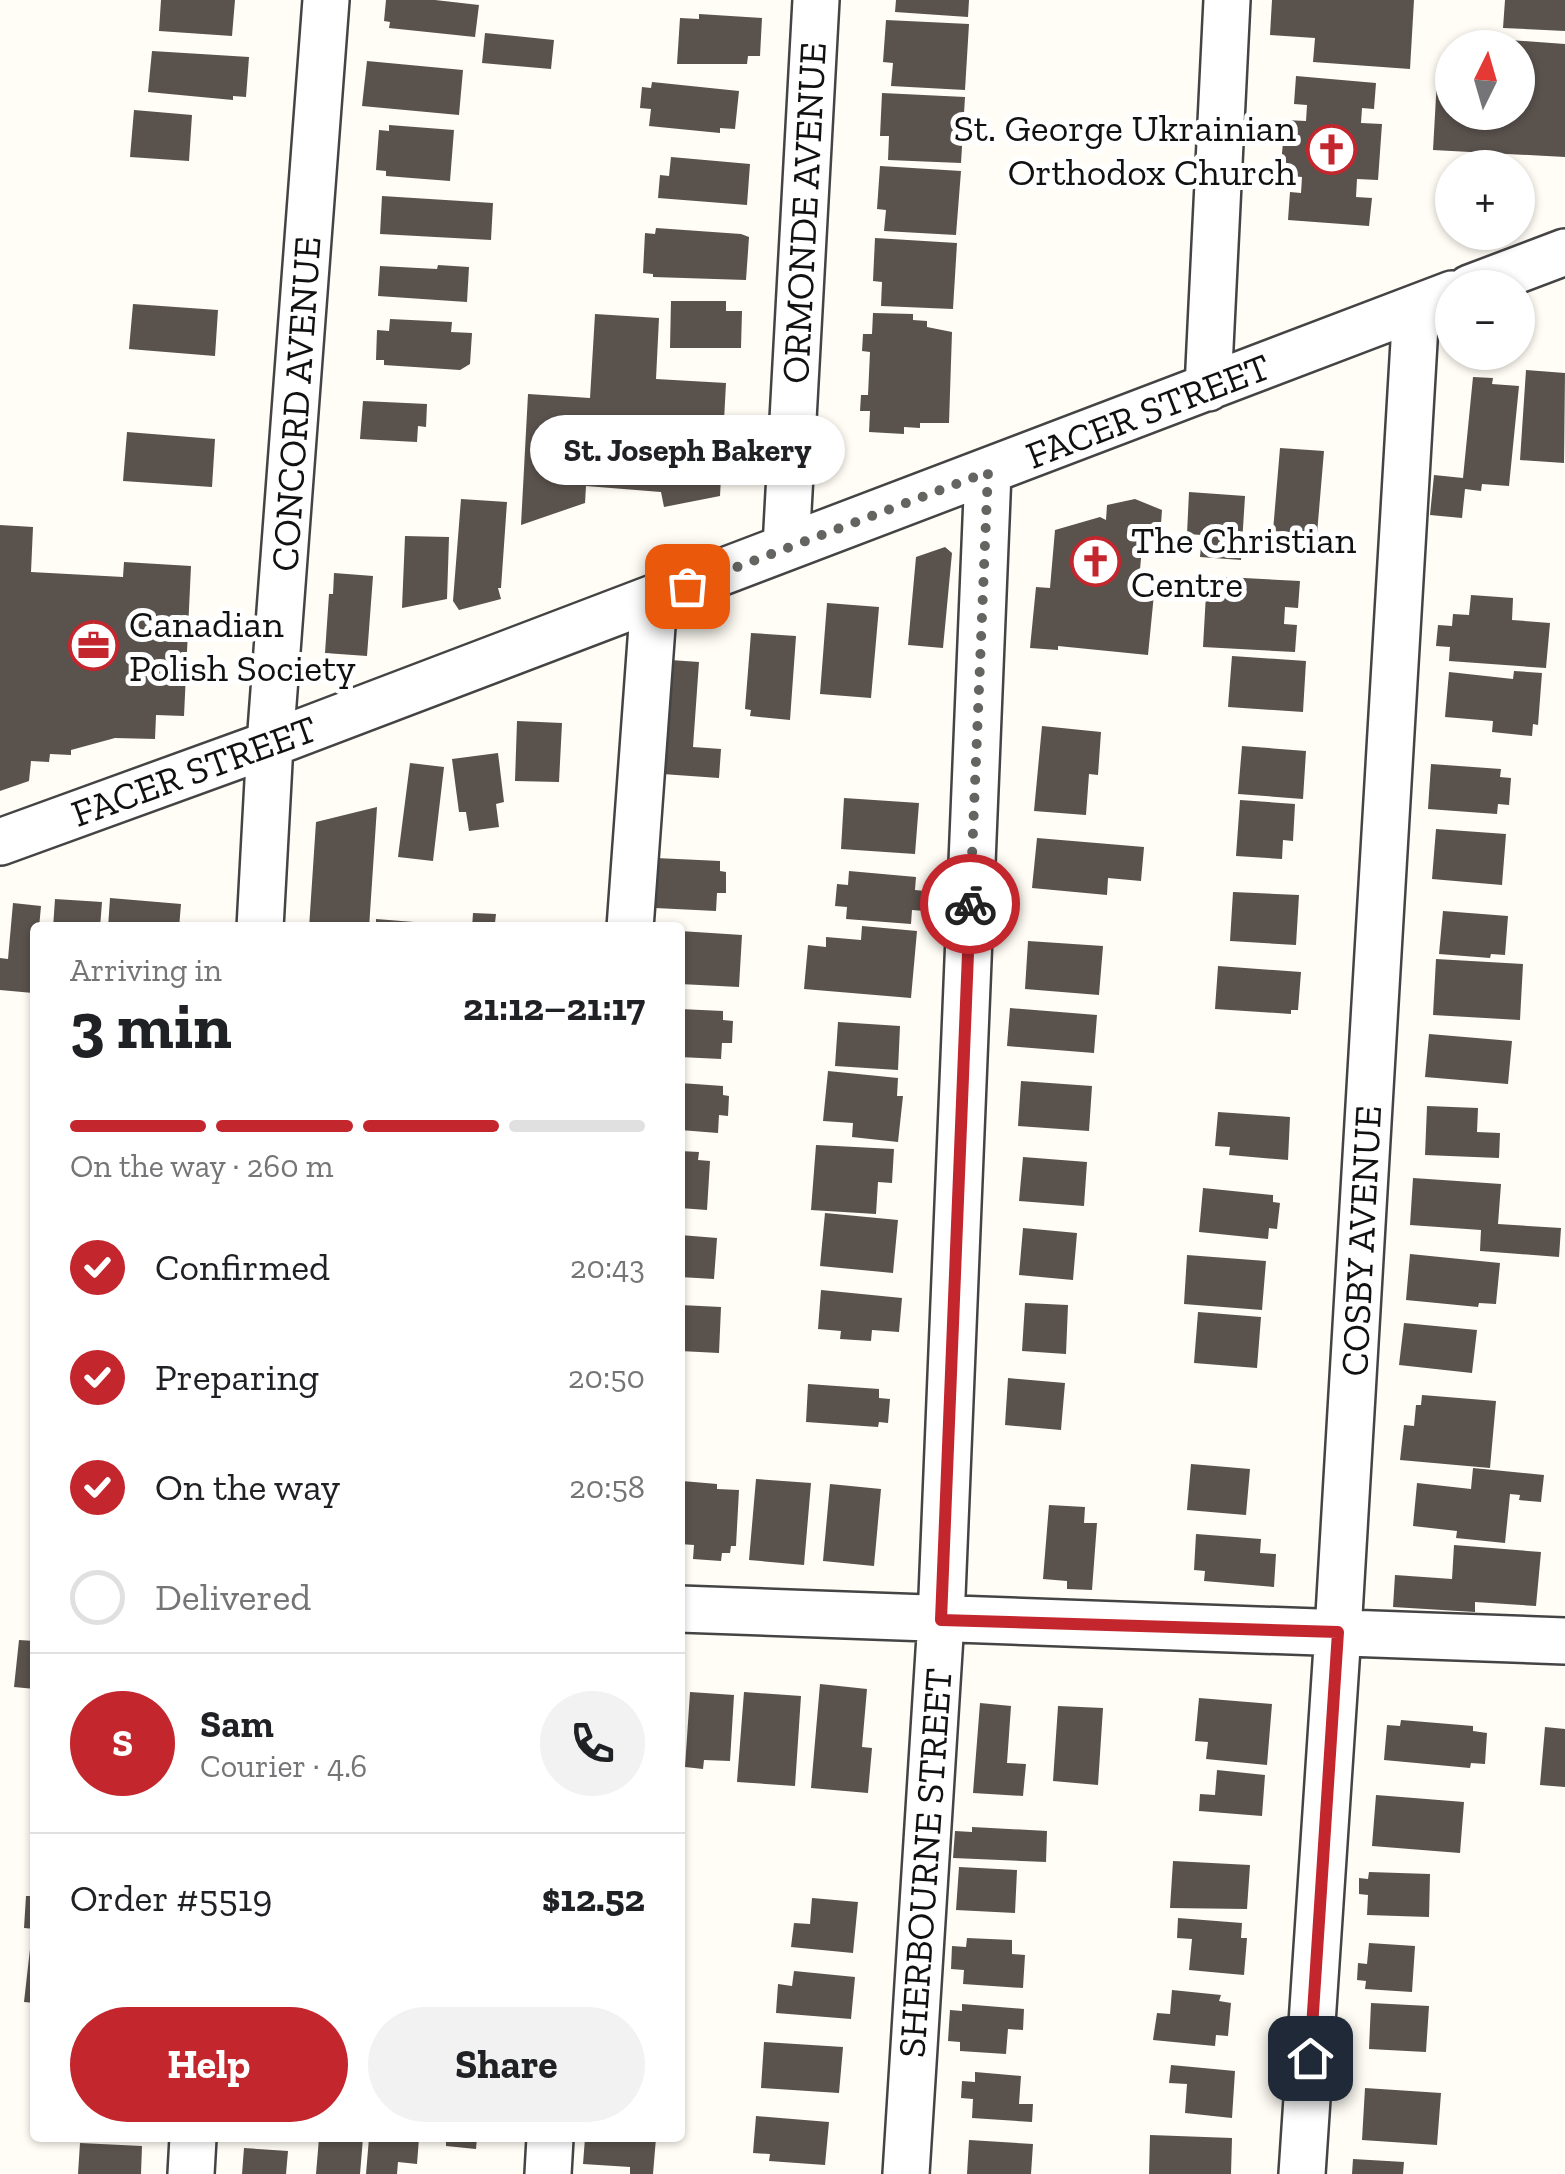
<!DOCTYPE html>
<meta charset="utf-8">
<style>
:root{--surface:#fff;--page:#f2f2f2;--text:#202124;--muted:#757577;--line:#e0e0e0;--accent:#c4262e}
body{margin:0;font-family:"Zilla Slab",serif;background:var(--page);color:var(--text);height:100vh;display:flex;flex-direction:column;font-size:38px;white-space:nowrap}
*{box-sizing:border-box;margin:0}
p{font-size:32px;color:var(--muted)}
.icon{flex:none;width:55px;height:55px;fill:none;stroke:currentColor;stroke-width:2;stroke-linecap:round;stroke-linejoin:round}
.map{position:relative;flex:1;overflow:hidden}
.drawer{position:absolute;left:30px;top:922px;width:655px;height:1220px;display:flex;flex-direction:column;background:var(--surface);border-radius:10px;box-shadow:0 2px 8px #0004}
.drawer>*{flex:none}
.needle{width:65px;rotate:5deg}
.tools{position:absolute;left:1435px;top:30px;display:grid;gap:20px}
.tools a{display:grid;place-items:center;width:100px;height:100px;border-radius:50%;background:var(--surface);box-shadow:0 2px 8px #0004;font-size:50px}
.pin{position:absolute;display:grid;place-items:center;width:85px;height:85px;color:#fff;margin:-42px;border-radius:20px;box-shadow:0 5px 15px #0006}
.courier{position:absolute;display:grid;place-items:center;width:100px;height:100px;margin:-50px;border:8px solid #c4262e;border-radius:50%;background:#fff;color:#222;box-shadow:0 2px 12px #0007}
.bubble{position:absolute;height:70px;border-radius:35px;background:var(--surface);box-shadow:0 2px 8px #0004;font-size:32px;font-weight:700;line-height:70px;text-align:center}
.headline em{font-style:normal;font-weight:700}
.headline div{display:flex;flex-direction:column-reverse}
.headline{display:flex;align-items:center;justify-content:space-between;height:170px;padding:0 40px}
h1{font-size:65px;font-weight:700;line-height:75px}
.bar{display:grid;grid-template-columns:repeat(4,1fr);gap:15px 10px;align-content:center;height:120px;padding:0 40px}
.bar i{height:12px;border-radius:8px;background:var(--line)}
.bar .on{background:var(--accent)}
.bar p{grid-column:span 4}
.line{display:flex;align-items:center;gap:25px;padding:0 40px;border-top:2px solid var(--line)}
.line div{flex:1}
.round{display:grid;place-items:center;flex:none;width:105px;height:105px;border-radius:52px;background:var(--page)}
ol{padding:0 40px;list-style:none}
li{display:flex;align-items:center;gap:30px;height:110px}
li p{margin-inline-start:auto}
li .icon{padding:10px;border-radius:50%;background:var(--accent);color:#fff;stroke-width:4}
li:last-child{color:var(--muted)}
li i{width:55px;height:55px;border:5px solid var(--line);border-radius:50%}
.primary-button{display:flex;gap:20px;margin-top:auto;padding:20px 40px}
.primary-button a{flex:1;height:115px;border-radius:60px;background:var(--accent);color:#fff;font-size:40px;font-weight:700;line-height:115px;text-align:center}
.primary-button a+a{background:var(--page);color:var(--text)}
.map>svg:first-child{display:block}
</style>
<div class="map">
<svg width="1565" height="2174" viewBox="0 0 1565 2174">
<rect width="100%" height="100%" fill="#fffdf5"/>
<path fill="#5a524d" d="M161,0h74l-3,36 -73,-5z
M386,0h49l44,5 -4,32 -86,-9 1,-6 -6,-1z
M896,0h73l-1,17 -73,-5z
M1272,0h142l-4,69 -97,-7 2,-24 -45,-3z
M1505,0h60v31l-62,-3z
M699,14l63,4 -2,38h-12l-1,8h-70l3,-46 19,1z
M886,20l83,4 -4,66 -74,-4 2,-23 -10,-1z
M485,33l69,7 -3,29 -69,-6z
M1510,40l55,4v113l-132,-7 4,-71 15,1v32h66v-64h-8z
M152,51l97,6 -3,40 -13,-1v4l-85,-8z
M367,61l96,9 -4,45 -97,-9z
M1296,76l80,7 -2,26 -12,-1 -1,15 21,1 -4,56 -21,-1 -1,18 16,1 -3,28 -81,-6 2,-28 11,1 1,-16 -22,-2 5,-55 21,1 1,-16 -13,-1z
M652,82l87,9 -4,38 -15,-1v5l-71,-7 2,-17 -11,-1 2,-21 9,1z
M882,93l83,4 -4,66 -73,-3 1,-24h-9z
M134,110l58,5 -3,46 -59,-4z
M389,125l65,5 -4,51 -64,-5v-5l-10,-1 3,-40 10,1z
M671,157l79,7 -3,41 -89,-7 2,-23 9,1z
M880,166l81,5 -5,64 -72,-4 2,-21 -9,-1z
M382,196l111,7 -2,37 -111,-6z
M656,228l85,6 8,3 -3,43 -93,-3v-3l-10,-1 2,-40 10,1z
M875,238l82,5 -4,66 -72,-3 1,-24 -9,-1z
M438,265l31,2 -2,35 -89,-6 2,-30 57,3z
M671,301h55v10h16l-1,37h-71z
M133,304l85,6 -3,46 -86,-7z
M873,313l40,1v6l14,1v6l25,5 -3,91h-29v5l-16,-1v7l-35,-2 1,-21h-10l1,-16h7l2,-43 -8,-1 1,-17h9z
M595,314l64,4 -3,61 70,4 -6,113 -56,11 -3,-15 -75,-6 -1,17 -64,22 7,-131 62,4z
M390,319l62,3 -1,10 21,1 -2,31 -10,6 -76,-5v-5h-8l1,-30 12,1z
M1526,370l39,3 -1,90 -44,-3z
M1473,377l20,1 -1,6 27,2 -10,100 -27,-2 -1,7 -16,-2 -3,29 -32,-3 4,-40 29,3z
M363,401l64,3 -1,23 -8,-1 -1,16 -57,-3z
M127,432l88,7 -3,48 -89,-6z
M1280,448l44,3 -7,83 -44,-3z
M1189,492l56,4 -4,64 -41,-3 2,-22 -15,-1z
M461,499l46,3 -6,86h-3l3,11 -42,11 -6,-9z
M1135,499l27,11 -2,27 -17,-1 -5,56 16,2 -6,61 -90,-9v4l-28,-2 6,-61 14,1 5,-58 45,-13 6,3 1,-15z
M0,525l33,2 -2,45 92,5 1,-15 67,4 -7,150 -28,-1 -1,24 -40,-1 -44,12v5l-21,-1 -1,8 -18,-1 -2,20 -29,10z
M405,536l44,1 -2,62 -45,9z
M945,547l7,6 -9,95 -35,-3 8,-88z
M334,573l39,3 -6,80 -42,-3 4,-59h4z
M1207,576l93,5 -2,27 -13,-1 -1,17 13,1 -2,27 -92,-5z
M1471,595l42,3 -1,22 38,3 -4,45 -97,-7 1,-14 -14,-1 2,-21 14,1 1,-12 16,1z
M827,603l52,4 -8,91 -51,-4z
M751,633l45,3 -6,84 -40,-4 1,-6 -6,-1z
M1232,656l74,5 -3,51 -75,-5z
M656,659l43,3 -6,85 28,2 -2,29 -71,-5z
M1514,671l28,2 -4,52 -5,-1 -1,12 -40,-4 1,-11 -48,-4 4,-45 64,7z
M517,721l45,2 -3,59 -44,-1z
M1042,726l59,6 -3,43 -9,-1 -3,41 -52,-4z
M1242,746l64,5 -3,48 -65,-5z
M498,753l6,49 -8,2 3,23 -30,4 -3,-19h-7l-7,-53z
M410,763l34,4 -11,94 -35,-4z
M1431,764l70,5 -1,8 11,1 -2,27 -11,-1 -1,10 -69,-5z
M844,798l75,5 -4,51 -74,-5z
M1240,800l55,4 -2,37 -10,-1 -1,19 -46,-3z
M377,807l-8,121h-60l7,-106z
M1436,829l70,5 -4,51 -70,-6z
M1037,838l107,9 -3,34 -33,-3 -1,17 -75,-7z
M656,858l64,3v10l6,1v21h-9l-1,18 -61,-3z
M849,871l67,6 -1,13 10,1 -1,20 -12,-1 -1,14 -65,-5 1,-12 -12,-1 2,-22 11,1z
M1233,892l66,3 -3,50 -66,-4z
M110,898l71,6 -2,24h-71z
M55,899l47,3 -2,26h-47z
M13,903l28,3 -2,22h-4l-2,65 -33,-3v-32l8,1z
M1443,911l65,5 -3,39 -14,-1 -1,4 -51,-4z
M473,913l23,1 -1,9 29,2v3h-52z
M376,919l51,4v5h-51z
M862,926l55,5 -6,67 -107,-9 4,-44 18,2v-10l35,3z
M680,931l62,4 -3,52 -59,-3z
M1028,941l75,5 -4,49 -74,-6z
M1436,959l87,5 -3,56 -87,-5z
M1218,966l83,6 -3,38h-7v4l-76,-5z
M1010,1008l87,7 -3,38 -87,-7z
M680,1009l43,2v9l10,1 -1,22h-10l-1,16 -41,-2z
M838,1022l62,4 -2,44 -63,-4z
M1429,1034l83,7 -4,43 -83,-7z
M828,1071l70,7 -1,18h6l-5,46 -46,-5 1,-14 -30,-2z
M1021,1081l71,5 -3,45 -71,-5z
M680,1083l43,3v9l6,1 -1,20 -9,-1 -1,18 -38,-3z
M1427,1106l51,2 -1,24 23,1 -1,25 -74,-3z
M1218,1112l72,5 -2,43 -59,-5 1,-8 -15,-1z
M816,1145l78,4 -2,34 -14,-1 -2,32 -65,-4z
M680,1151l19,1 -1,8 12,1 -3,49 -27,-2z
M1023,1157l64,5 -3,44 -65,-5z
M1413,1178l88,6 -3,40 63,4 -2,29 -79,-6 1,-21 -71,-5z
M1203,1188l70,7v7l7,1 -3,26 -8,-1 -1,11 -69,-7z
M825,1213l73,7 -5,53 -73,-7z
M1023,1228l54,5 -4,47 -54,-5z
M680,1235l37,3 -3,41 -34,-2z
M1410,1254l90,9 -4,41 -17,-1 -1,4 -72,-7z
M1187,1255l79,6 -4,49 -78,-6z
M821,1290l81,8 -3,34 -27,-2 -1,11 -31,-2 1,-8 -23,-2z
M1025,1303l43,2 -2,49 -44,-3z
M680,1305l41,2 -2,46 -39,-2z
M1198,1312l63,5 -4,51 -63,-5z
M1404,1323l73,7 -5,43 -73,-8z
M1008,1378l57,5 -4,47 -56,-5z
M808,1384l71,5v9l11,1 -2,24 -9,-1 -1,5 -72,-5z
M1422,1395l74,6 -6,67 -90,-8 4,-35 10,1 2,-21h5z
M1191,1464l59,5 -4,46 -59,-5z
M1473,1468l71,7 -3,27 -22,-2 1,-5 -10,-1 -5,49 -49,-5 1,-7 -44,-5 4,-43 54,6z
M756,1479l55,4 -7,82 -55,-5z
M682,1481l35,3v5l22,1 -3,56h-5l-1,7h-8l-1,8 -28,-2 1,-14 -14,-1z
M830,1484l51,5 -7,77 -51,-5z
M1049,1505l36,2 -1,16h13l-5,67 -25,-1v-8l-24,-2z
M1196,1534l65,5 -1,14 16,1 -2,33 -70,-6 1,-10 -11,-1z
M1454,1545l87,7 -5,54 -61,-4v10l-82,-5 2,-32 57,4z
M19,1640l16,1v48l-21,-2z
M820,1684l47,5 -5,58 10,1 -4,45 -57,-5z
M690,1692l44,3 -4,66 -26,-1 -1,9 -18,-2z
M744,1692l57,4 -6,90 -58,-4z
M1199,1698l73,6 -5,61 -61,-6 2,-17 -13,-1z
M980,1703l31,3 -4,57 19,1 -3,32 -50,-3z
M1058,1706l45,2 -5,77 -45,-4z
M1401,1720l72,6v5l14,2 -2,31 -14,-1 -1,5 -86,-8 3,-35 13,1z
M1545,1727l20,2v58l-25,-2z
M1217,1770l48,5 -3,41 -63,-5 1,-17 15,1z
M1376,1795l88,7 -4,51 -88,-7z
M972,1827l75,4 -1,31 -93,-4 2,-27 17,1z
M1173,1861l77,4 -3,44 -77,-1z
M959,1867l58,3 -2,43 -59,-3z
M1369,1872l61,2 -1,43 -62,-2 1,-20 -9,-1v-16l9,1z
M26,1896h9v33l-11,-1z
M812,1898l46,4 -5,51 -62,-6 3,-24 16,1z
M1178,1918l64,5 -1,15h6l-3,37 -55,-5 3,-31 -15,-1z
M967,1938l45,2v14l13,1 -2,33 -60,-4 1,-14 -13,-1 1,-23 14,1z
M1369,1943l46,3 -3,46 -47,-3 1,-8 -9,-1 1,-17 9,1z
M30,1949h5v54l-11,-1z
M794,1971l61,6 -4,42 -75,-6 2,-29 14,2z
M1172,1990l49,5 -2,6 12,2 -3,33 -12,-1 -1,11 -62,-6 4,-27 13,1z
M1371,2003l58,3 -3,46 -57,-3z
M962,2004l62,5 -1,21 -15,-1 -2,25 -46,-3v-9l-12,-1 2,-31 12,1z
M764,2042l79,5 -4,46 -78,-5z
M1171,2065l64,6 -3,47 -47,-5 2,-29 -18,-1z
M975,2072l46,4 -2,28h14l-1,18 -60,-4 1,-19 -12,-1 1,-17 13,1z
M1365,2088l76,5 -4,52 -75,-5z
M756,2116l73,6 -4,43 -56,-4 1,-7 -17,-1z
M1150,2135l82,3 -1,36h-82z
M319,2138h44l-3,36h-44z
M369,2138h50l-2,26 -19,-2 -1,12h-31z
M446,2138h31l-1,11 -30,-3z
M585,2138h71l-3,36h-23v-7l-47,-3z
M969,2140l64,4 -2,30h-64z
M80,2143l62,3 -1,28h-63z
M244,2148l44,3 -2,23h-44z
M1353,2159l51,3 -1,12h-51z"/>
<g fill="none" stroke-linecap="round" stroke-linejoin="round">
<defs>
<path id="street" d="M1470,288l95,-36
M1208,388l19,-388
M786,547l30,-547
M0,842l270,-98 1182,-450
M260,928l10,-184 56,-744
M630,928l24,-329
M680,1609l885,32
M191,2174l2,-36
M548,2174l2,-36
M906,2174l35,-554 47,-1148
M1302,2174l36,-542 78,-1324"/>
</defs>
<use href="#street" stroke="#444" stroke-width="50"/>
<use href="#street" stroke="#fff" stroke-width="45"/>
</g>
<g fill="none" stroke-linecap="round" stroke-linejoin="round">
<path stroke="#646461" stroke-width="10" stroke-dasharray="0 18" d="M687,586l301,-114 -18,432"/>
<path stroke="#c4262e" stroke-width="12" d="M970,904l-29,716 397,12 -28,426"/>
</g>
<defs>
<symbol id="church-ring" viewBox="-11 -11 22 22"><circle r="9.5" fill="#fff" stroke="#c4262e" stroke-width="1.5"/><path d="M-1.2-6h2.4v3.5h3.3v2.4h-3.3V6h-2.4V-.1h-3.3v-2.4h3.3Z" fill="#c4262e"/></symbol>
<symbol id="office-ring" viewBox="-11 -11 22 22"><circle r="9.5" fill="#fff" stroke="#c4262e" stroke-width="1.5"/><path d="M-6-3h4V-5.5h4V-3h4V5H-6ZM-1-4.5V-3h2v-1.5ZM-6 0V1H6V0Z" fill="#c4262e"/></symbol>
</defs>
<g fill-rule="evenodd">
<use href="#church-ring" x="1304" y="122" width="55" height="55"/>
<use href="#church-ring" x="1068" y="534" width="55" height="55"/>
<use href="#office-ring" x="66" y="618" width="55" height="55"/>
</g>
<g text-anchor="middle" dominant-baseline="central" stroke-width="10" stroke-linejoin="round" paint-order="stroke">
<g font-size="38" fill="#111" stroke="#fff" text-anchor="start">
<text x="1296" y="128" text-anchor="end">St. George Ukrainian<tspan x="1296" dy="44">Orthodox Church</tspan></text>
<text x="1131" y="540">The Christian<tspan x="1131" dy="44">Centre</tspan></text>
<text x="129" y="624">Canadian<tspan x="129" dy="44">Polish Society</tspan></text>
</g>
<g font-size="38" fill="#111" stroke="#fff">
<text transform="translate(804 213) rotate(-87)">ORMONDE AVENUE</text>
<text transform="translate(296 404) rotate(-86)">CONCORD AVENUE</text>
<text transform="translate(1148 411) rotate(-21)">FACER STREET</text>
<text transform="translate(194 771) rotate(-20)">FACER STREET</text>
<text transform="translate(1361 1241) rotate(-87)">COSBY AVENUE</text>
<text transform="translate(925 1863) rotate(-86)">SHERBOURNE STREET</text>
</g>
</g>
</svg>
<div class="tools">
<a><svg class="needle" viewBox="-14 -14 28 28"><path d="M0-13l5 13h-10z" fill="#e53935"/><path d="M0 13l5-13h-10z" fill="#757577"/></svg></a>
<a>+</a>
<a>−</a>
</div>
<div class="pin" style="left:687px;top:586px;background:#ea580c"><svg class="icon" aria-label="bag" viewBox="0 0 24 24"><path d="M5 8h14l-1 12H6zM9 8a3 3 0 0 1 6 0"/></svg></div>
<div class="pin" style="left:1310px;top:2058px;background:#1f2937"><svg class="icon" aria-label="home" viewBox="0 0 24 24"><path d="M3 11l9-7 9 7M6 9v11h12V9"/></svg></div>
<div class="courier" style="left:970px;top:904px"><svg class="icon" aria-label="bike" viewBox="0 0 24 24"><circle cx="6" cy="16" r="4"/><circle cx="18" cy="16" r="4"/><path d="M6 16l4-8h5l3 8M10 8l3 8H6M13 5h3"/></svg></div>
<div class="bubble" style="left:530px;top:415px;width:315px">St. Joseph Bakery</div>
<section class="drawer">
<div class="headline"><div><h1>3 min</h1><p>Arriving in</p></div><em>21:12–21:17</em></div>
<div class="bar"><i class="on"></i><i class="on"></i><i class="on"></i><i></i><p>On the way · 260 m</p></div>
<ol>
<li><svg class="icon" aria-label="check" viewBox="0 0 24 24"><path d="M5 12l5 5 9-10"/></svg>Confirmed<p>20:43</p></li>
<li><svg class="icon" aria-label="check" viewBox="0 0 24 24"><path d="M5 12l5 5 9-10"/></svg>Preparing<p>20:50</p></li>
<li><svg class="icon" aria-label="check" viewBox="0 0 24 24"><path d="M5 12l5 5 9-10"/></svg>On the way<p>20:58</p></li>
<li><i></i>Delivered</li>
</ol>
<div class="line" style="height:180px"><b class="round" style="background:var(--accent);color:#fff">S</b><div><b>Sam</b><p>Courier · 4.6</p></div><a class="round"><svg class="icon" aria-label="phone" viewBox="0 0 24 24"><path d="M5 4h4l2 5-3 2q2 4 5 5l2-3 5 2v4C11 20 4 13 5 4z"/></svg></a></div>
<div class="line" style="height:130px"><div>Order #5519</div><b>$12.52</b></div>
<div class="primary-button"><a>Help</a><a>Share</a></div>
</section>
</div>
